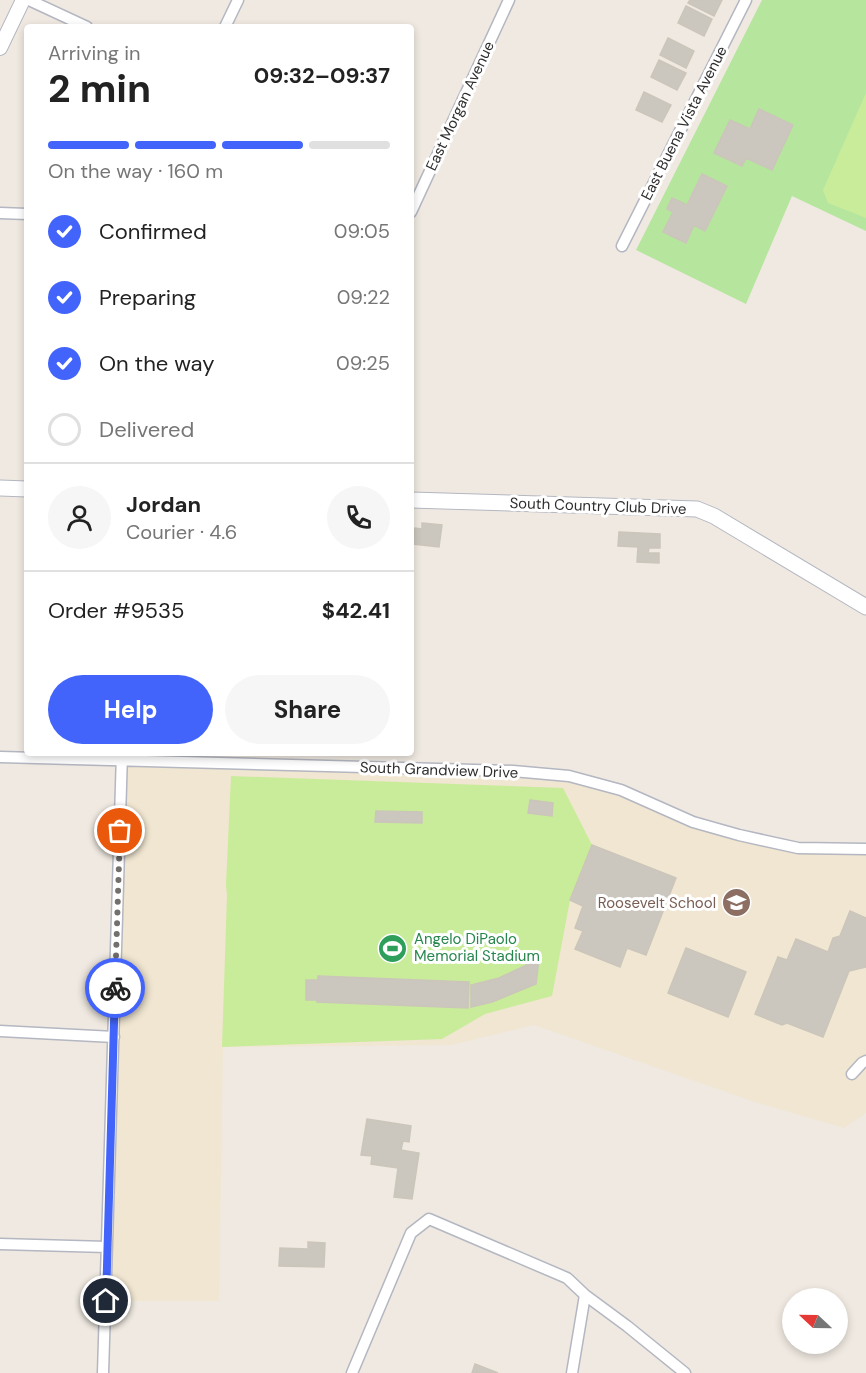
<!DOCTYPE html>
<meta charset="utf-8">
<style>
:root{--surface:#fff;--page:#f6f6f6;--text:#222;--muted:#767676;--line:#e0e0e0;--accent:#4264fb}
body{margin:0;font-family:"DM Sans",sans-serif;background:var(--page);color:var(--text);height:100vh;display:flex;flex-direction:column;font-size:22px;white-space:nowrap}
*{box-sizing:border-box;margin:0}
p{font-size:20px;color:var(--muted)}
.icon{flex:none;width:33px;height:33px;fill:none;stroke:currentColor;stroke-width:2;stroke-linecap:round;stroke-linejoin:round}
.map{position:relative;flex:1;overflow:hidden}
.drawer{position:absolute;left:24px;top:24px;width:390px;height:732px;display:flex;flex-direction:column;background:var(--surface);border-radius:6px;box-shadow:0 3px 9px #0003}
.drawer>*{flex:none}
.needle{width:39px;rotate:292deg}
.buttons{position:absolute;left:782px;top:1288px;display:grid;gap:12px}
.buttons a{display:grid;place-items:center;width:66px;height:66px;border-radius:50%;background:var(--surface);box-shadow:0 3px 9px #0003;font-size:30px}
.pin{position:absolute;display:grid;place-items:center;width:51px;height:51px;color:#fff;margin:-26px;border:3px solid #fff;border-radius:50%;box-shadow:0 2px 6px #0007}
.courier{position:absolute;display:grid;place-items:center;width:60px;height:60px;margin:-30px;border:4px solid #4264fb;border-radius:50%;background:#fff;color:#222;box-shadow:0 2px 8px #0007}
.summary em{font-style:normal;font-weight:700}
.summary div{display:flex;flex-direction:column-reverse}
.summary{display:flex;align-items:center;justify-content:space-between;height:102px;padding:0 24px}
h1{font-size:39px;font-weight:700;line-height:45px}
.bar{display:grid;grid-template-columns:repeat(4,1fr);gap:9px 6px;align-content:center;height:72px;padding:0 24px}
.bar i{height:8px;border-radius:4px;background:var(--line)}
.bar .selected{background:var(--accent)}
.bar p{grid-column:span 4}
.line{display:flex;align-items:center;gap:15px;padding:0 24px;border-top:2px solid var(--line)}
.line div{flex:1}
.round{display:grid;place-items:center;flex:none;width:63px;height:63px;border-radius:32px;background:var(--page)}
ol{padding:0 24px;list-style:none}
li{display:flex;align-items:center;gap:18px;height:66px}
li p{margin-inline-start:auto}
li .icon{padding:6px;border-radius:50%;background:var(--accent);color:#fff;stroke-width:4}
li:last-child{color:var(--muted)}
li i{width:33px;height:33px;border:3px solid var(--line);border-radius:50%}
.primary-button{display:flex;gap:12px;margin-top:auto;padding:12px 24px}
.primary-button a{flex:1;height:69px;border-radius:36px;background:var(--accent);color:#fff;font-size:24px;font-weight:700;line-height:69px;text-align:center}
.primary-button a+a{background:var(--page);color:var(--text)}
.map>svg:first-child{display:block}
</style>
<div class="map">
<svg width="866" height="1373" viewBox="0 0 866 1373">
<rect width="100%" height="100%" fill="#efe9e1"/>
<path fill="#f0e6d1" d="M122,762l444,12 127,48 105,26 68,1v264l-22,15 -89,-26 -221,-77 -83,20 -228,2 -4,254h-113z"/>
<path fill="#b6e59e" d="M762,0h104v231l-74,-35 -46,108 -110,-54z"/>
<path fill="#c9ec9a" d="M866,93v125l-38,-15 -5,-13z
M231,776l332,12 29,57 -22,55 -18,96 -67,18 -43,25 -220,8 5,-152 -1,-10z"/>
<path fill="#cbc7bf" stroke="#cbc5ba" stroke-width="1.5" d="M690,0h32l-8,16 -26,-13z
M686,6l26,13 -8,17 -26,-13z
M668,38l26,13 -8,17 -26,-13z
M659,60l27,13 -9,17 -26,-13z
M644,92l27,13 -9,17 -26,-12z
M759,109l34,16 -21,45 -26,-12 -4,8 -28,-13 16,-33 20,9z
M702,174l25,12 -22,45 -11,-6 -8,18 -23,-11 10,-20 -6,-3 5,-11 15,7z
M422,523l20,2 -3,22 -26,-3 2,-16 7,1z
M619,532l41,2v14h-11l-1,5h11v10l-22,-1 1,-15 -20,-1z
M530,800l23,3 -1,13 -24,-3z
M376,811l46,1v11l-47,-1z
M592,845l84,33 -30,77 -19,-7 -7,19 -45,-18 8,-18 -8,-3 8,-22 -13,-6z
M850,911l16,7v49l-17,4 -26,66 -36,-14 -5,2 -27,-11 23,-57 9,3 9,-21 32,13 5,-14 7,-2z
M686,948l60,24 -18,45 -60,-24z
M539,959l-3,25 -44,18 -21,5v-22l28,-7z
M318,976l151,6 -1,26 -151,-6v-2h-11v-20h12z
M367,1119l44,7 -2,16 -6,-1 -2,9 18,3 -7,46 -18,-2 4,-29 -27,-4 1,-8 -11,-1z
M308,1242l17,1 -1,24 -45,-1 1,-18 28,1z
M475,1364l23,9h-26z"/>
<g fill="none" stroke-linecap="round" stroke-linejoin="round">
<defs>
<path id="minor" d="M29,0l58,27
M225,27l13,-27
M411,212l98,-212
M0,213l27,1
M622,246l124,-246
M0,757l513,14 56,5 52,14 72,32 46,13 59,13 68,1
M0,1031l114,6
M852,1074l10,-11 4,-2
M0,1244l107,3
M103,1373l19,-620
M352,1373l59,-140 18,-14 138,59 18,17 42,31 58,47
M572,1373l13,-78"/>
<path id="tertiary" d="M0,48l23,-48"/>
<path id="secondary" d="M0,488l27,1
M411,500l286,9 17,7 152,91"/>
</defs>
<use href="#minor" stroke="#b4b7c1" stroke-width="13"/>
<use href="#tertiary" stroke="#b4b7c1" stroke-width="16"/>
<use href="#secondary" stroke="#b4b7c1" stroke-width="17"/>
<use href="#minor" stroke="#fff" stroke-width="10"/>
<use href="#tertiary" stroke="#fff" stroke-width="14"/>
<use href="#secondary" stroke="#fff" stroke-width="15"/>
</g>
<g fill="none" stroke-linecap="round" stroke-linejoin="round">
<path stroke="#726f6d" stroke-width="6" stroke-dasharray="0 10.8" d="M115,988l5,-157"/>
<path stroke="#4264fb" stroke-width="8" d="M106,1301l9,-313"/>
</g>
<defs>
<symbol id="school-disc" viewBox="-11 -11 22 22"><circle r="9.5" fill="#8d6e63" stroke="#fff"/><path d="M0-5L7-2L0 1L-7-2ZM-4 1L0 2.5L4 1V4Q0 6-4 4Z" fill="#fff"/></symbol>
<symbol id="stadium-disc" viewBox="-11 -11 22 22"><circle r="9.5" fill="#2e9e5b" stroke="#fff"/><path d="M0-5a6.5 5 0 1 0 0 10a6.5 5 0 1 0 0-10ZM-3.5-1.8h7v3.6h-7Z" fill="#fff"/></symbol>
</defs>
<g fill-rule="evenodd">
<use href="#school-disc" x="720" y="886" width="33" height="33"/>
<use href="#stadium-disc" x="376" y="932" width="33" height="33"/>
</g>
<g text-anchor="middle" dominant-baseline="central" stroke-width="6" stroke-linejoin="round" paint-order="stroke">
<g font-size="15" fill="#2e2e2e" stroke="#fff">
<text transform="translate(460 106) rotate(-65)">East Morgan Avenue</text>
<text transform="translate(684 123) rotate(-63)">East Buena Vista Avenue</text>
<text transform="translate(598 506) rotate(2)">South Country Club Drive</text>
<text transform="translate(439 770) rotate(2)">South Grandview Drive</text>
</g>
<g font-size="15" fill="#785e54" stroke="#fff" text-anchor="end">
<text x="716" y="903">Roosevelt School</text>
</g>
<g font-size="15" fill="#27864d" stroke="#fff" text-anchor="start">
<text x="414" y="939">Angelo DiPaolo<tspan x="414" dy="17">Memorial Stadium</tspan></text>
</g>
</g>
</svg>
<div class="buttons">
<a><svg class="needle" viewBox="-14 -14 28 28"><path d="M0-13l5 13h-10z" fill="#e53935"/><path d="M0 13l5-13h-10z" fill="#767676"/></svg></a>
</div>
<div class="pin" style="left:120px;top:831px;background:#ea580c"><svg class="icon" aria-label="bag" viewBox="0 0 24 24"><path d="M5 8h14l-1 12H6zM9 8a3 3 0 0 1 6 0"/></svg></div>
<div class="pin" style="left:106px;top:1301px;background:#1f2937"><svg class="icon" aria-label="home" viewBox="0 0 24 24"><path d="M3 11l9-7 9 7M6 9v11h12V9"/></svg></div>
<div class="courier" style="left:115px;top:988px"><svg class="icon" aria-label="bike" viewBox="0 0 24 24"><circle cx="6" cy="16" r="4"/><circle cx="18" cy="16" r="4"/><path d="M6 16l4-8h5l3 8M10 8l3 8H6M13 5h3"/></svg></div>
<section class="drawer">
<div class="summary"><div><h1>2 min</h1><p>Arriving in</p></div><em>09:32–09:37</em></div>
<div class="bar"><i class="selected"></i><i class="selected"></i><i class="selected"></i><i></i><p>On the way · 160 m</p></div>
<ol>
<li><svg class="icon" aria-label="check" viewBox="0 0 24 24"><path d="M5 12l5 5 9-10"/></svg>Confirmed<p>09:05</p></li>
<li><svg class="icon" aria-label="check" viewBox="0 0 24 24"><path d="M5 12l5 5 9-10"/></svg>Preparing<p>09:22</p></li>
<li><svg class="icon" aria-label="check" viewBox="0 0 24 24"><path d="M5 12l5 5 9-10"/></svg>On the way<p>09:25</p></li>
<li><i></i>Delivered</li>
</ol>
<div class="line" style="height:108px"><a class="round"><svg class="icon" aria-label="person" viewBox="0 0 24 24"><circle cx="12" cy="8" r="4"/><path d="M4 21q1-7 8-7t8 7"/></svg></a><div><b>Jordan</b><p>Courier · 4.6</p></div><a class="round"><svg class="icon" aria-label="phone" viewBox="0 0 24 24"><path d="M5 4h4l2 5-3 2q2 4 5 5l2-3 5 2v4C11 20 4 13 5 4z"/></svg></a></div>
<div class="line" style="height:78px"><div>Order #9535</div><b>$42.41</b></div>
<div class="primary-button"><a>Help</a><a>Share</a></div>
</section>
</div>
